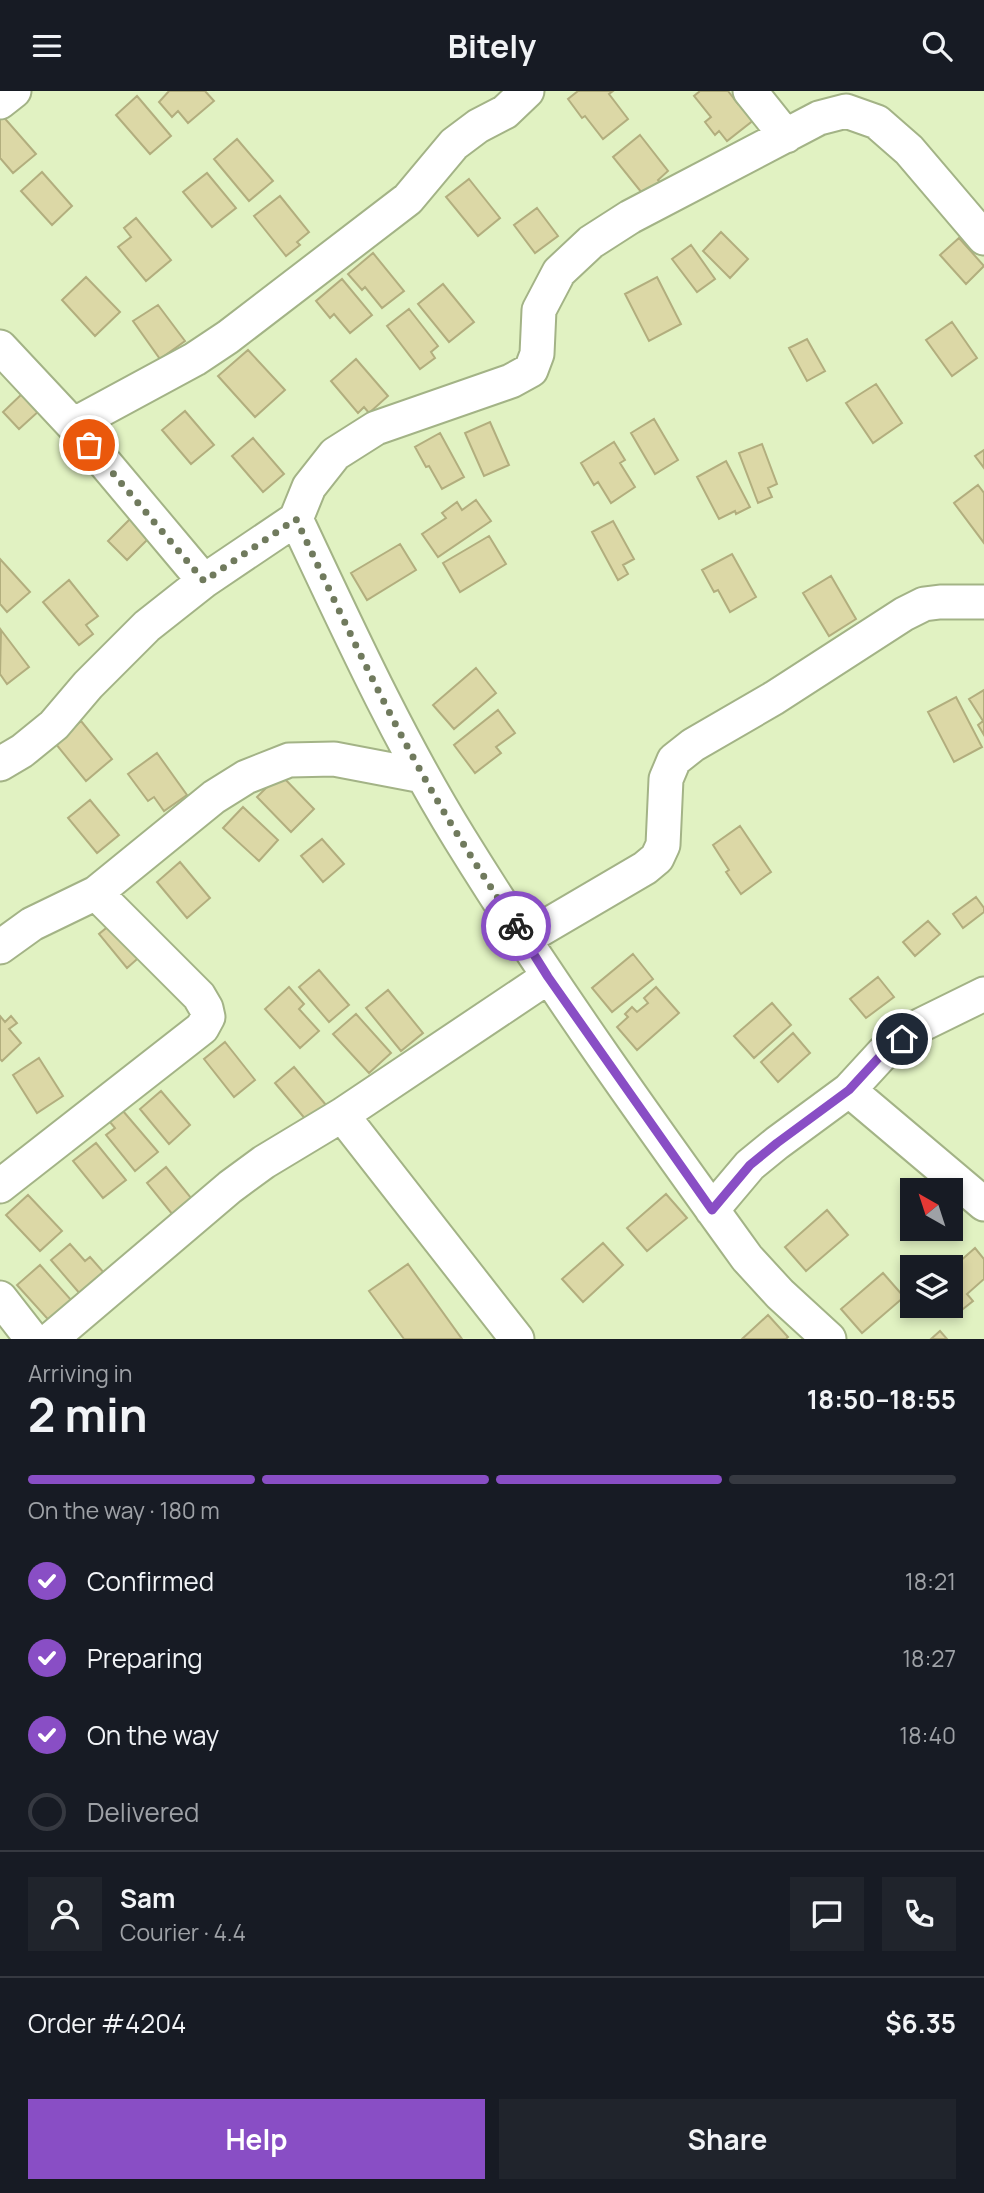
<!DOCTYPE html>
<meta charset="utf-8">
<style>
:root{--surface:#171b24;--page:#20242c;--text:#f1f3f6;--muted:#9ea1a6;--line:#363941;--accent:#894ec5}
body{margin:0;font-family:Manrope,sans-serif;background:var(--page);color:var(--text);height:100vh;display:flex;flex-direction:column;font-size:26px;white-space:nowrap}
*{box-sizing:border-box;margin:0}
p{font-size:23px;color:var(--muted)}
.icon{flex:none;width:38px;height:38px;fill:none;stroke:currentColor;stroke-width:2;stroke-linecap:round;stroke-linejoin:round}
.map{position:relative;height:1248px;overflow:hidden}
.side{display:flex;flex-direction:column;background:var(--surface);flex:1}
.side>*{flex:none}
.needle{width:46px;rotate:321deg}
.fabs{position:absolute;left:900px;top:1087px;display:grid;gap:14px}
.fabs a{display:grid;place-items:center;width:63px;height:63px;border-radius:0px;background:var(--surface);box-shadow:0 4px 10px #0003;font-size:35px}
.pin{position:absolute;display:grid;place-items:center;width:60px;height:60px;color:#fff;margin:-30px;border:4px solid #fff;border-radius:50%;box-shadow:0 2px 7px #0007}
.courier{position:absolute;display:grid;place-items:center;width:70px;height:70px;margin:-35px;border:5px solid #894ec5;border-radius:50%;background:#fff;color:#222;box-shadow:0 2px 9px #0007}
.summary em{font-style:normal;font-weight:700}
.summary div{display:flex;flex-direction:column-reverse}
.summary{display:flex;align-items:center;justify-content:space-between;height:119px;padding:0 28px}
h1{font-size:46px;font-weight:700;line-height:52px}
.bar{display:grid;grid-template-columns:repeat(4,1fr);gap:10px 7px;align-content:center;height:84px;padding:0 28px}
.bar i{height:9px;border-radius:5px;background:var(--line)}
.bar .current{background:var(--accent)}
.bar p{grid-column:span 4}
.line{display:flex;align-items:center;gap:18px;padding:0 28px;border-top:2px solid var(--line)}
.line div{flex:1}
.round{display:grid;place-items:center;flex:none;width:74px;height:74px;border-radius:0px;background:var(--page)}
ol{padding:0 28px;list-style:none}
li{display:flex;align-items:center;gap:21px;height:77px}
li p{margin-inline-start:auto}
li .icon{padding:7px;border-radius:50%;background:var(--accent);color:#fff;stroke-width:4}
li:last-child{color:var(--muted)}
li i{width:38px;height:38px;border:4px solid var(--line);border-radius:50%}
.button{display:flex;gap:14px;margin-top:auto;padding:14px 28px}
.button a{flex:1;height:80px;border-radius:0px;background:var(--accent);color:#fff;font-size:28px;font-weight:700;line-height:80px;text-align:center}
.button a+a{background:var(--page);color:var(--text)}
header{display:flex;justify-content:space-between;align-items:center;height:91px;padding:0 28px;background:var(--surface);font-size:32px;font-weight:700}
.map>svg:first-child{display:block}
</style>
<header><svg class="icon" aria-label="menu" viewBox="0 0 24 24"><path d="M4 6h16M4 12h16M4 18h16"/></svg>Bitely<svg class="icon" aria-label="search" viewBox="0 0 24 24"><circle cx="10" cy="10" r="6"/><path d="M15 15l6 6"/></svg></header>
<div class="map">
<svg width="984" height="1248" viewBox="0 0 984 1248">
<rect width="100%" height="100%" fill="#e1f2c2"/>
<path fill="#dcd8a6" stroke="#b2ae7e" stroke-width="2" d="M169,0h36l9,10 -26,22 -10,-12 -6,6 -13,-15z
M578,0h35l-4,3 19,25 -25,20 -18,-23 -3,2 -14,-19z
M700,0h28l10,13 3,-2 14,17 -28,22 -8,-10 -4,4 -10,-13 6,-5 -17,-21z
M137,5l34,40 -21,18 -34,-39z
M0,22l36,41 -23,19 -13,-15z
M640,44l28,36 -10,9 4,5 -16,13 -33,-41z
M237,48l36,42 -24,20 -35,-42z
M42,81l30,34 -20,19 -31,-34z
M207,82l29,35 -24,19 -29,-35z
M469,88l31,39 -22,18 -32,-39z
M280,105l29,36 -12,10 3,3 -14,11 -32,-40z
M537,117l21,28 -23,17 -21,-28z
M136,127l35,42 -25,21 -28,-34 13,-10 -7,-9z
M721,141l27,27 -18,19 -27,-27z
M959,147l25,28 -18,18 -26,-29z
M691,154l24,34 -18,13 -25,-33z
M373,162l31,38 -22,17 -17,-21 -3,3 -14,-16z
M86,186l34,35 -25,24 -33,-36z
M657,186l24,47 -32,17 -24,-47z
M342,188l30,36 -22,18 -16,-19 -4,4 -14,-17z
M443,193l31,38 -25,20 -31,-38z
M158,214l27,36 -25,18 -27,-38z
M409,218l29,37 -7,6 4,6 -15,11 -33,-43z
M952,231l25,36 -25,18 -26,-36z
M807,248l18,32 -18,10 -18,-33z
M248,259l37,40 -30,27 -37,-41z
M356,268l32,37 -19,17 -5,-6 -6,6 -27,-32z
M876,293l26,39 -29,20 -27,-40z
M24,301l16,18 -21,19 -16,-17z
M185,320l29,34 -23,19 -29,-34z
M654,328l24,41 -23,14 -24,-41z
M490,331l19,43 -25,11 -19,-43z
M440,342l24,44 -22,12 -13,-23 -3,1 -11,-20z
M253,347l31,36 -21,18 -31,-36z
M614,351l11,18 -5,3 15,24 -24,16 -13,-21 -4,3 -13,-22z
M762,353l15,40 -9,4 4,9 -14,6 -19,-50z
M984,359v18l-9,-12z
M726,370l24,46 -14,7 -1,-3 -16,8 -22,-42z
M978,394l6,8v50l-30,-40z
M476,409l15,21 -53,36 -16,-23 24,-16 -4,-5 15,-11 5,8z
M135,423l19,19 -27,27 -19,-19z
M613,430l21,38 -11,6 5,9 -10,6 -26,-48z
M489,445l17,28 -46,28 -17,-29z
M400,453l16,26 -49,30 -16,-27z
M732,463l24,43 -26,15 -12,-22 -4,2 -12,-22z
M0,468l30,33 -23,20 -7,-8z
M831,485l25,43 -27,17 -26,-43z
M69,489l29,36 -12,9 7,9 -14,11 -36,-43z
M1,539l28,37 -22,17 -7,-10z
M476,577l20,25 -42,36 -21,-24z
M984,599v45l-6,-10 5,-4 -14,-22z
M956,606l26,50 -28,15 -26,-50z
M498,619l17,23 -19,14 5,6 -26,20 -21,-28z
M81,630l31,38 -26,22 -31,-38z
M157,662l30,42 -23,16 -10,-14 -6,4 -20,-27z
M280,683l34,35 -23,23 -34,-35z
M90,709l29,35 -22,18 -29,-35z
M243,716l35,33 -19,21 -36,-33z
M740,735l31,46 -30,22 -15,-22 3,-2 -16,-25z
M322,748l22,25 -21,18 -22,-26z
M180,771l30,36 -23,20 -30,-36z
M976,806l8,11v4l-21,16 -10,-14z
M116,829l28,33 -17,15 -28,-34z
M928,830l12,13 -25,22 -12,-14z
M633,863l20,25 -41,33 -20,-24z
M319,879l30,35 -20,17 -30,-35z
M878,886l16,20 -28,21 -16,-19z
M289,896l15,17 -5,5 20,22 -19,17 -35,-39z
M656,896l23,26 -42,37 -20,-23 11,-10 -3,-3 7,-7 5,5 11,-9 -4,-5z
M388,899l35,43 -22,18 -35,-43z
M772,912l19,22 -37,33 -20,-22z
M356,923l35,39 -22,20 -36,-39z
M0,925l5,6 6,-6 6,7 -8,6 12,14 -19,18 -2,-2z
M793,942l17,20 -32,29 -17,-20z
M225,951l30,38 -21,17 -30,-38z
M39,967l24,38 -26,17 -24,-38z
M294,976l32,38 -19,16 -32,-38z
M161,1000l29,34 -21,19 -29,-35z
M123,1020l35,41 -23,19 -29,-36 9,-7 -5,-6z
M96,1052l30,37 -23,18 -30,-37z
M166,1076l30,37 -19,16 -30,-37z
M666,1103l21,24 -40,33 -20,-23z
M28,1104l34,36 -22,20 -34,-36z
M827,1119l21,25 -42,36 -21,-24z
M603,1152l20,22 -40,37 -21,-23z
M70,1153l15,17 5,-4 15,17 -24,21 -30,-35z
M975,1157l9,11v20l-17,15 6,7 -15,12 -8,-9v-34z
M408,1173l54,75h-58l-35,-48z
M40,1174l32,36 -18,25 -37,-41z
M883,1182l21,24 -42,36 -21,-24z
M768,1224l20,22 -2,2h-44z
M940,1240l7,8h-16z"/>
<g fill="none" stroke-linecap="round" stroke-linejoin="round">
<defs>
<path id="minor" d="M750,0l36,45
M0,11l14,-11
M0,256l73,78 131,156
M73,334l122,-66 33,-22 180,-138 46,-55 24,-18 27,-14 22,-21
M296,428c51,108 101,218 164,320 89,144 188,282 287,419l33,36 49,45
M0,673l22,-13 32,-26 34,-40 59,-59 57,-45 92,-62 13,-32 26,-33 41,-26 135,-47 20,-11 6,-16 2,-44 20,-38 32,-30 39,-25 189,-99 27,-7 31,11 32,28 75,88
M524,848l121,-71 12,-10 6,-13 3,-66 8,-19 19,-15 81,-47 130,-84 20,-10 16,-2h44
M0,856l32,-23 64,-31 118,-96 32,-20 43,-17 45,-1 89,17
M849,999l135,114
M342,1024l175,224
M0,1095l202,-158 6,-11 -2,-9 -7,-12 -103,-103
M712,1119l38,-45 27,-22 72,-53 34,-37 38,-28 63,-31
M0,1207l32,41
M51,1248l179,-152 34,-25 78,-47 206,-138"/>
</defs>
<use href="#minor" stroke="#a3b386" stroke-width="37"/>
<use href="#minor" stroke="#fff" stroke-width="33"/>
</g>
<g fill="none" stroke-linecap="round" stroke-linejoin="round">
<path stroke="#707a5d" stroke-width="7" stroke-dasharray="0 12.6" d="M89,354l115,136 92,-62c41,87 81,174 128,258 28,51 60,100 92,149"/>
<path stroke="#894ec5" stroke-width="9" d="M516,835l32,51 164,233 38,-45 27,-22 72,-53 34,-37 19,-14"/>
</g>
</svg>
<div class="fabs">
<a><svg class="needle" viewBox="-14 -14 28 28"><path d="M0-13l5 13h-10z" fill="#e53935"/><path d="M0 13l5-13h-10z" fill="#9ea1a6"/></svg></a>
<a><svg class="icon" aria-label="layers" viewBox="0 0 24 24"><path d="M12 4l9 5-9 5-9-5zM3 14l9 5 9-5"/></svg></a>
</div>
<div class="pin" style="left:89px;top:354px;background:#ea580c"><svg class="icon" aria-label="bag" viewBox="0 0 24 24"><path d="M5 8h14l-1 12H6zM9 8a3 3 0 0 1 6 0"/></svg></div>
<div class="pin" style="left:902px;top:948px;background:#1f2937"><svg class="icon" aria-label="home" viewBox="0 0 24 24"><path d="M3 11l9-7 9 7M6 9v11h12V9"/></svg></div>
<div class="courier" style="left:516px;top:835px"><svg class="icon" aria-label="bike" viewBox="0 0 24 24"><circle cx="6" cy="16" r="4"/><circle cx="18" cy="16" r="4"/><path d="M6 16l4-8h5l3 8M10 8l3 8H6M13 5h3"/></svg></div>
</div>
<section class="side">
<div class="summary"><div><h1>2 min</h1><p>Arriving in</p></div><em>18:50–18:55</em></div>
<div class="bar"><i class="current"></i><i class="current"></i><i class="current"></i><i></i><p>On the way · 180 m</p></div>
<ol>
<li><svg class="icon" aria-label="check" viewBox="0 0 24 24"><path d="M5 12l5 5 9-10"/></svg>Confirmed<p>18:21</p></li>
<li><svg class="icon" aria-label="check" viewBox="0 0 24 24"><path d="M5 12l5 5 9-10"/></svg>Preparing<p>18:27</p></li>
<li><svg class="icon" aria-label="check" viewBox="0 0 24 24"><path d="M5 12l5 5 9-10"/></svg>On the way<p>18:40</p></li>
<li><i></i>Delivered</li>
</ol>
<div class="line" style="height:126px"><a class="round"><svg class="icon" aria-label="person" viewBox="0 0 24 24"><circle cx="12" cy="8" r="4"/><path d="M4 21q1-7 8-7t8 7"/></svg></a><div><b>Sam</b><p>Courier · 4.4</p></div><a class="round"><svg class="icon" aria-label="chat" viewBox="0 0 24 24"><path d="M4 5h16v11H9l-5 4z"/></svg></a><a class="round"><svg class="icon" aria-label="phone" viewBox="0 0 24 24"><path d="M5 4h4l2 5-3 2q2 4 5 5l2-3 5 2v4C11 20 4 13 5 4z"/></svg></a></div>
<div class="line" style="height:91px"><div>Order #4204</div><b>$6.35</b></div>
<div class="button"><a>Help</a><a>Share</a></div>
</section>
